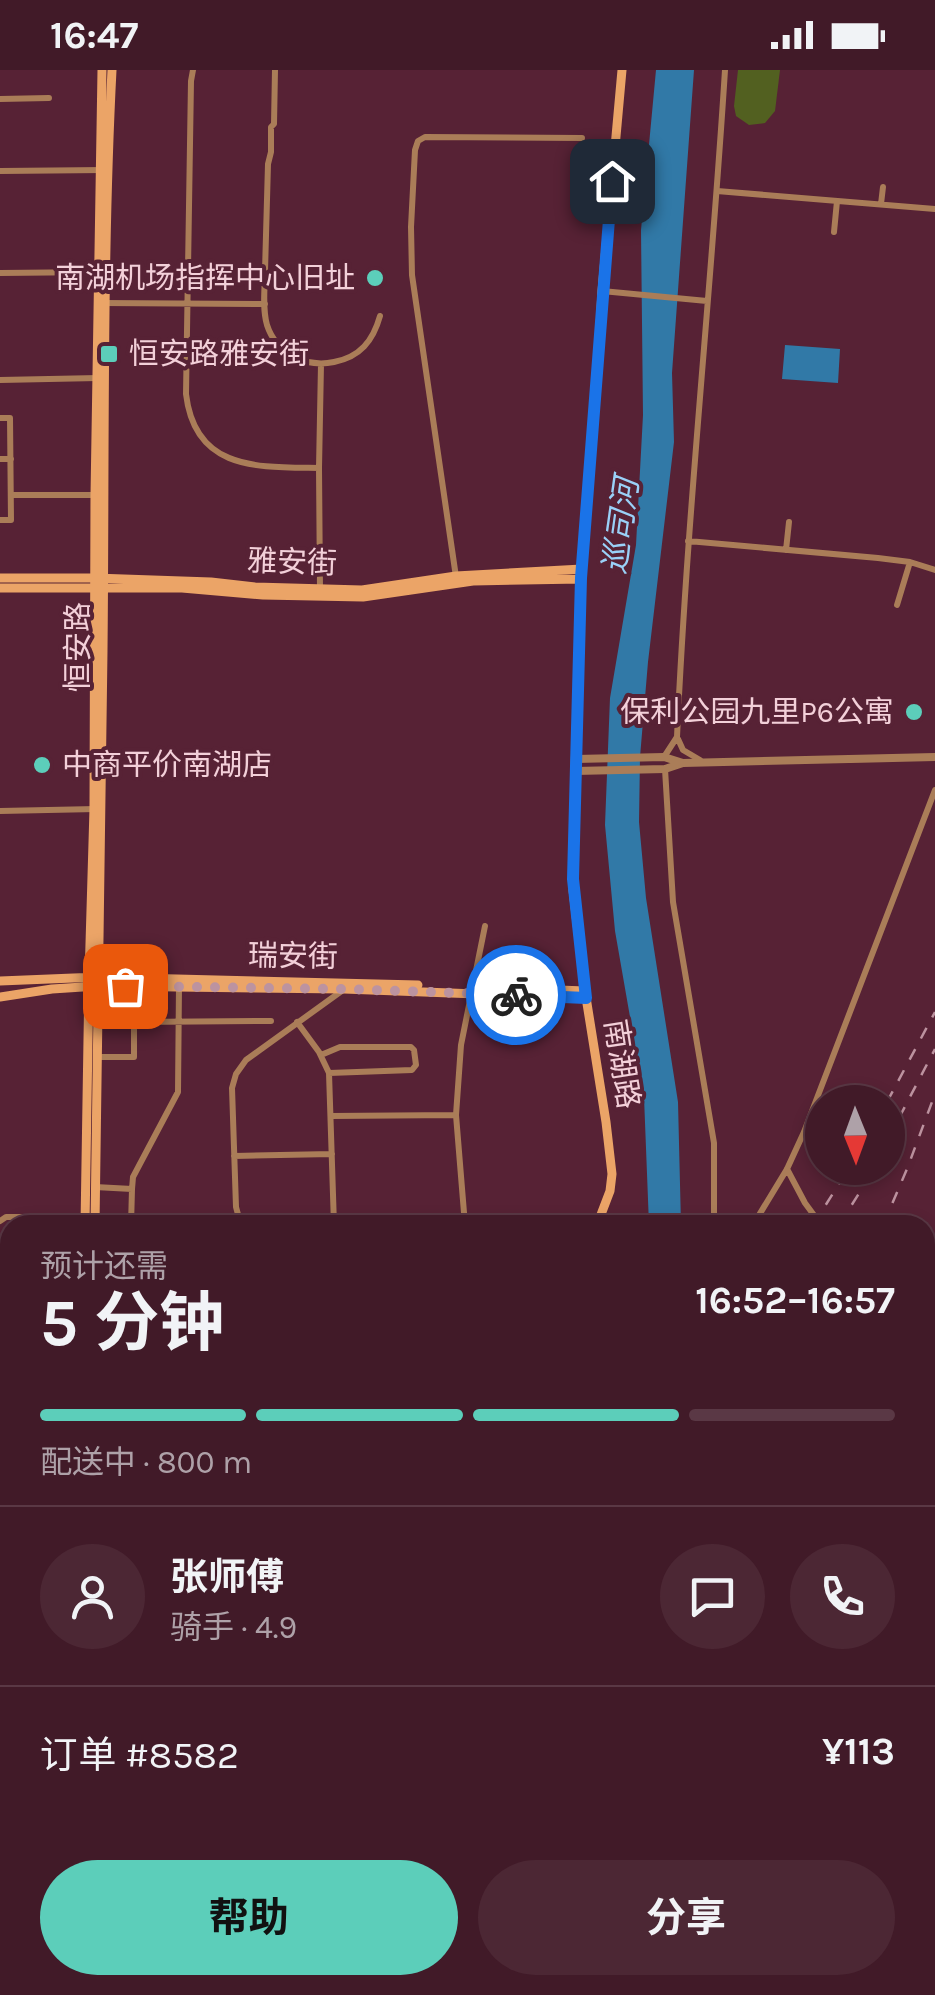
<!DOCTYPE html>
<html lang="zh">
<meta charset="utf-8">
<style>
:root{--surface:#411a28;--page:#4c2734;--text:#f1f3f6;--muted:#aea1a8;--line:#5a3845;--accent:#5cceba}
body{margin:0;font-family:Karla,"Noto Sans SC",sans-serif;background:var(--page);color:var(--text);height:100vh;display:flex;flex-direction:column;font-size:38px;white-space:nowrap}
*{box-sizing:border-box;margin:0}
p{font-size:32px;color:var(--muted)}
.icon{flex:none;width:55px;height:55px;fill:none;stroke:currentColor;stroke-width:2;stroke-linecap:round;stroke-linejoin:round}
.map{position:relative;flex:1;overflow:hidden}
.details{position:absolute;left:0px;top:1145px;width:935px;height:780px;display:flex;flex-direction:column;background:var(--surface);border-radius:30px 30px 0 0;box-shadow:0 5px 15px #0003,0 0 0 2px var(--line)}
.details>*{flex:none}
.needle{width:65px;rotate:179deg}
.tools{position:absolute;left:805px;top:1015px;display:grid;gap:20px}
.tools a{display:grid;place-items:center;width:100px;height:100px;border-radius:50%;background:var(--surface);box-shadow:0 5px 15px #0003,0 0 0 2px var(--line);font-size:50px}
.pin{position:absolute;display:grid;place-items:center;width:85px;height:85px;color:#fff;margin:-42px;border-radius:20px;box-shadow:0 5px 15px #0006}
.courier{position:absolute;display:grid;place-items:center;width:100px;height:100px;margin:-50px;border:8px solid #1a73e8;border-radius:50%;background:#fff;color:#222;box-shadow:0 2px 12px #0007}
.summary em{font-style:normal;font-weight:700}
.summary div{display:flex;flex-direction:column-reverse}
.summary{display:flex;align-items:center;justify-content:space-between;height:170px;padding:0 40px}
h1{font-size:65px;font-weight:700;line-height:75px}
.bar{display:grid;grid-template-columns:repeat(4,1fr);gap:15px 10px;align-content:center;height:120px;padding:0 40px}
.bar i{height:12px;border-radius:8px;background:var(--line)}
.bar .active{background:var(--accent)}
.bar p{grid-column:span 4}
.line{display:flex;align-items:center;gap:25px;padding:0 40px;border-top:2px solid var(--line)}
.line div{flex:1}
.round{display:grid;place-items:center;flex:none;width:105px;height:105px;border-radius:52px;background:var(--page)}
.button{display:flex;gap:20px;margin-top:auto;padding:20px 40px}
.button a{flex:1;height:115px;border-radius:60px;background:var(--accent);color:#111;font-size:40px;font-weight:700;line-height:115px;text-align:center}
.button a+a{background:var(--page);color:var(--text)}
.status{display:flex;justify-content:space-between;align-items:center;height:70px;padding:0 50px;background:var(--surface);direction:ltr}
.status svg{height:28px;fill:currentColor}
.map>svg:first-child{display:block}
</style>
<div class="status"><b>16:47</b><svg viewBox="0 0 49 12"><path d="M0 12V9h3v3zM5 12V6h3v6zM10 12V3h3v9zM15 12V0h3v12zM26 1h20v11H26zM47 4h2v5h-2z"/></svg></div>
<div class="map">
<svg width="935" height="1925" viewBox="0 0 935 1925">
<rect width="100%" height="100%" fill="#572235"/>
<path fill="#526020" d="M738,0h42l-5,41 -10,12 -16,2 -13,-9 -2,-10z"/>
<path fill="#3179a7" d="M656,0h38l-22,303 2,69 -26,220 -8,95 -1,65 7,76 32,204 3,123h-32l-5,-128 -29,-166 -10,-106 5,-127 26,-153 7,-130 -2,-185z
M785,275l55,4 -2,34 -56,-4z"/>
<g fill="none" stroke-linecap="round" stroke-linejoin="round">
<path stroke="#6e3c4e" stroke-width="6" stroke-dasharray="6 3" stroke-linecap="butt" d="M816,1148l11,7"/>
<path stroke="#aa7d58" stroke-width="6" d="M193,0l-2,11 -5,313c9,77 72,73 133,74
M275,0l-1,54 -3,3v25l-3,12c-1,35 -2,71 -3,107 0,17 -3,37 2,54 9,28 39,43 67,37 26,-5 39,-21 46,-46
M0,29l49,-1
M0,101l104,-1
M717,121l218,18
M881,134l2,-17
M834,162l3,-31
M0,203l99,-1
M602,221l105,10
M101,233l164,1
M0,310l98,-2
M0,348h10l1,102h-11
M0,389h11
M11,425h85
M688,471l190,17 32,4 25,8
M786,480l3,-28
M456,507l-44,-302 -1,-48 4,-77 3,-9 7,-4 157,1
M320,520l-1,-122 2,-104
M897,535l13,-43
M678,669l5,11 17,10
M664,687l13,-20c10,-223 34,-444 48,-667
M665,699l8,133 41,241v82
M0,741l96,-2
M297,952l22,30 10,21 5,152
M321,985l19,-8h71l3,3 2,15 -4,5 -83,3
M97,987h37v-35l137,-1
M331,1046l125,-1
M234,1086l98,-2
M787,1099l18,34 11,15
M95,1117l37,2 1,-12 45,-85 1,-106
M0,1151l6,-4h82
M131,1155l1,-36
M249,1155l-10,-7 -3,-11 -4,-119 4,-14 10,-14 97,-70
M465,1155l-9,-110 5,-70 24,-119
M753,1155l34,-56 17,-37 131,-342
M925,1315l10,44
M0,1463l10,3
M0,1493l10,1
M0,1545l10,-4
M0,1603l10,-2
M0,1676l10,31
M0,1818l10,-6
M0,1848l10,2
M93,1915v10
M914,1915l10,10"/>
<path stroke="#aa7d58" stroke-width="8" d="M683,693l252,-6
M575,701l90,-2 18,-6 -19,-6 -88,2
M925,1886l10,5"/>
<path stroke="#eba467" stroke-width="9" d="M0,508h95l116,4 44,5 107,3 94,-14 126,-7
M0,518h182l81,7 100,2 110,-16 108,-2
M0,911l98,-4 320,8
M533,919l52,2
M0,927l52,-8 46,-3 246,3 242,9
M85,1155l4,-248 5,-168 1,-314 7,-425
M95,1155c2,-191 7,-382 8,-574 2,-194 -1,-387 9,-581
M597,1155l13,-34 2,-17 -6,-52 -21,-131 -12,-101 2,-119 6,-192 16,-197 5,-91 20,-221
M0,1415l10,1
M0,1424l10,2
M701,1915l2,10"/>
<path stroke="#f6d1b3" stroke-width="10" d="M925,1824l10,-5
M925,1862l10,-4
M721,1925l19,-10
M783,1925l24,-10"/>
<path stroke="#f7e4d6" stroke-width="10" d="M925,1834l10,-4
M925,1849l10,-4
M746,1925l18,-10
M766,1925l19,-10"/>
<path stroke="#bc929f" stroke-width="2.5" stroke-dasharray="12 12" stroke-linecap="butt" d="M887,1032l48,-90
M888,1069l47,-90
M813,1155l36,-57
M839,1155l36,-57
M883,1155l24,-56 28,-75
M316,1925l6,-10
M336,1925l6,-10"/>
</g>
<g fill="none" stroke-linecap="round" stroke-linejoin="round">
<path stroke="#bc93a0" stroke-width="10" stroke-dasharray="0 18" d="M125,916l219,3 172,6"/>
<path stroke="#1a73e8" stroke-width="12" d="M516,925l70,3 -13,-119 8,-301 31,-397"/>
</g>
<g fill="#5cceba" stroke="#572235" stroke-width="4">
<circle cx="375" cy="208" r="10"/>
<rect x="99" y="274" width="20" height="20" rx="5"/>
<circle cx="914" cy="642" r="10"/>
<circle cx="42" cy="695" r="10"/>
</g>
<g text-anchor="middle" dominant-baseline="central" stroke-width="8" stroke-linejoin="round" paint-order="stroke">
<g font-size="30" fill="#f3d0d9" stroke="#572235" text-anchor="end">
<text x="355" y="208">南湖机场指挥中心旧址</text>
<text x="129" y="284" text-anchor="start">恒安路雅安街</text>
<text x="894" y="642">保利公园九里P6公寓</text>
<text x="62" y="695" text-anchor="start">中商平价南湖店</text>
</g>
<g font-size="30" fill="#f3d0d9" stroke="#572235">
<text transform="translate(292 492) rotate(2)">雅安街</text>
<text transform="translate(78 577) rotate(-90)">恒安路</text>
<text transform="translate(293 886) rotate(1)">瑞安街</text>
<text transform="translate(622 994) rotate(81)">南湖路</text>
</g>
<g font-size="32" font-style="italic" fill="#9ad1f8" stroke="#572235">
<text transform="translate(621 456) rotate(-82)">巡司河</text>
</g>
</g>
</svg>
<div class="tools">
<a><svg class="needle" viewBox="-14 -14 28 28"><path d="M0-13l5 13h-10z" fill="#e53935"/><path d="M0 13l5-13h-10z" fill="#aea1a8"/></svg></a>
</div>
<div class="pin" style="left:125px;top:916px;background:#ea580c"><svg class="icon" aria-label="bag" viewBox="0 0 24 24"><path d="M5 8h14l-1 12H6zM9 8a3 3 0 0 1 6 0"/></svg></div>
<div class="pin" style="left:612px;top:111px;background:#1f2937"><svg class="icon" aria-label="home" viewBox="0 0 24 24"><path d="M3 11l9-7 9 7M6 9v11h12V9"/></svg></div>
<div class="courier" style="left:516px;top:925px"><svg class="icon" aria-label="bike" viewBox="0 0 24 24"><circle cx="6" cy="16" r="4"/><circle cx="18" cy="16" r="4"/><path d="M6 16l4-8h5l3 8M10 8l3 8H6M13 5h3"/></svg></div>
<section class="details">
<div class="summary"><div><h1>5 分钟</h1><p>预计还需</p></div><em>16:52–16:57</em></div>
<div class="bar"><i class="active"></i><i class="active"></i><i class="active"></i><i></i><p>配送中 · 800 m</p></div>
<div class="line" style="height:180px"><a class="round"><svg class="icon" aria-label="person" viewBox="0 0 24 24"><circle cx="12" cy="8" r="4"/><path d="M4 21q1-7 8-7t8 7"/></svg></a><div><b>张师傅</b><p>骑手 · 4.9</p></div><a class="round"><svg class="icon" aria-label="chat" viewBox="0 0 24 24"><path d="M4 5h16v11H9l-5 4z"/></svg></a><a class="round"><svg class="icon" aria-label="phone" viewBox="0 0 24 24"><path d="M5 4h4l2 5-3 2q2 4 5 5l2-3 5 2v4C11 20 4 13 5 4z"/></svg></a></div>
<div class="line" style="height:130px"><div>订单 #8582</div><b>¥113</b></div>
<div class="button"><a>帮助</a><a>分享</a></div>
</section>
</div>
